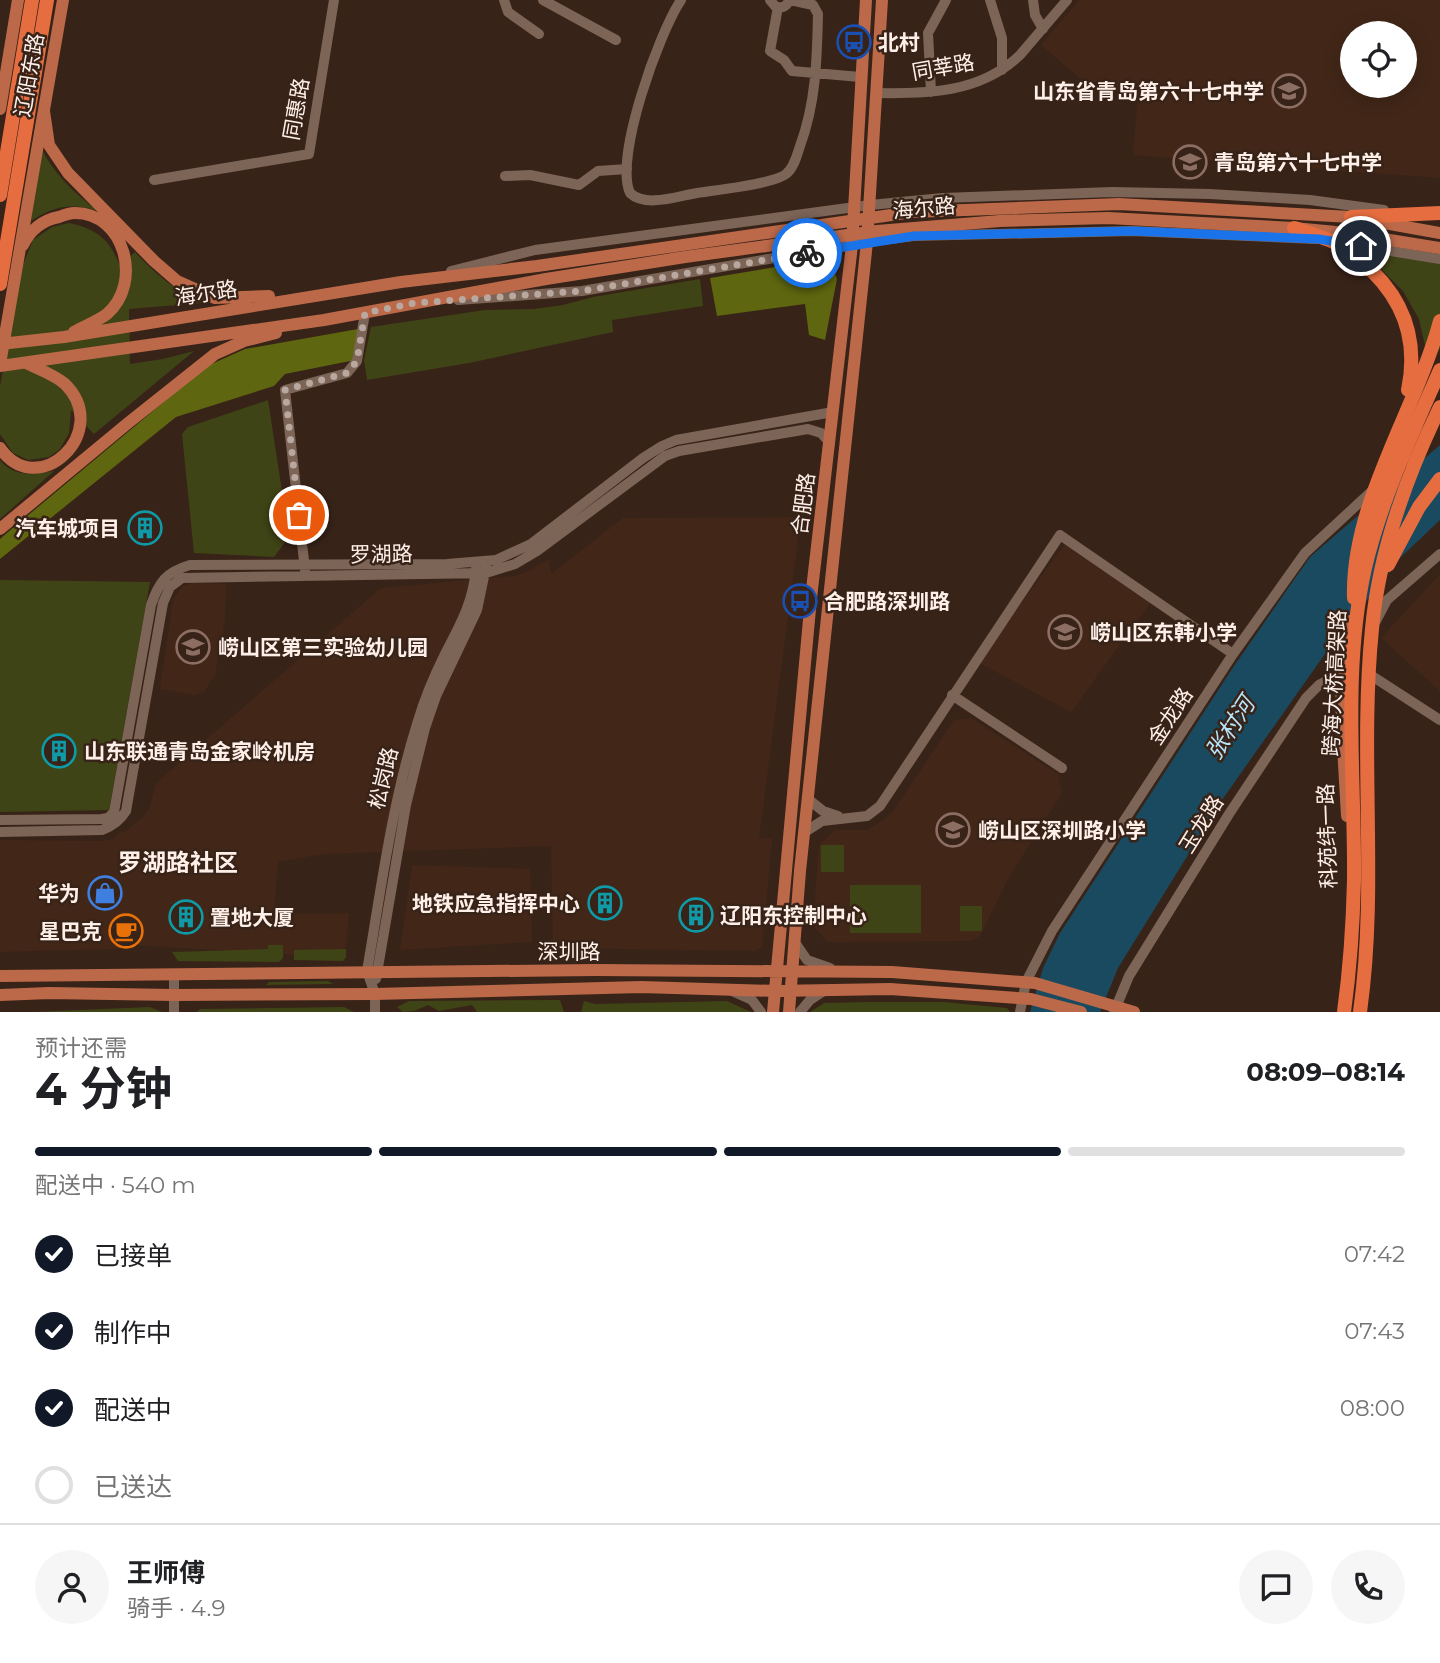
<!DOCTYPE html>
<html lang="zh">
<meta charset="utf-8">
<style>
:root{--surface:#fff;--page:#f6f6f6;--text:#202124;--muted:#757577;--line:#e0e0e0;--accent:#111827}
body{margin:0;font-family:Montserrat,"Noto Sans SC",sans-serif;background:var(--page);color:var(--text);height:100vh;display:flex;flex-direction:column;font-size:26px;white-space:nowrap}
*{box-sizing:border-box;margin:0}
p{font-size:23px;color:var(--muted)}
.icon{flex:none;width:38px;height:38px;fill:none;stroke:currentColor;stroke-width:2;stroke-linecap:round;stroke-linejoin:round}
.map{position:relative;height:1012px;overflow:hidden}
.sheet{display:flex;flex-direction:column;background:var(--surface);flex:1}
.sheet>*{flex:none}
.controls{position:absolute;left:1340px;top:21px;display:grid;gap:14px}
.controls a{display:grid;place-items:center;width:77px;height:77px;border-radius:50%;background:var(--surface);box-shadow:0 4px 18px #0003;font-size:35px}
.pin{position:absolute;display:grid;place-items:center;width:60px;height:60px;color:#fff;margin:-30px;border:4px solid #fff;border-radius:50%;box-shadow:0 2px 7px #0007}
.courier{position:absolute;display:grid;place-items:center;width:70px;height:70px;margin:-35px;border:5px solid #1a73e8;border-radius:50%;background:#fff;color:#222;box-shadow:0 2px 9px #0007}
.headline em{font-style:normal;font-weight:700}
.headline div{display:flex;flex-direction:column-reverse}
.headline{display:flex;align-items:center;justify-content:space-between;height:119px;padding:0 35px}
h1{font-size:46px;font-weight:700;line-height:52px}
.bar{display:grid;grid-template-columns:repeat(4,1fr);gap:10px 7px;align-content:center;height:84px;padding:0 35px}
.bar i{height:9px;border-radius:5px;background:var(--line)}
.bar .active{background:var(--accent)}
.bar p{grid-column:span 4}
.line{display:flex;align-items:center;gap:18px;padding:0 35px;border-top:2px solid var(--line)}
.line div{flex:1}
.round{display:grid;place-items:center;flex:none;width:74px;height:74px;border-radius:37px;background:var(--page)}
ol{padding:0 35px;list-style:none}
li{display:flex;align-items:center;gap:21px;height:77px}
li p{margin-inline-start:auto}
li .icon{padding:7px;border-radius:50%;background:var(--accent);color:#fff;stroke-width:4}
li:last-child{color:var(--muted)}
li i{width:38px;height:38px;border:4px solid var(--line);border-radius:50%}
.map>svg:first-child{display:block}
</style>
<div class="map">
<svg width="1440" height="1012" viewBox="0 0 1440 1012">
<rect width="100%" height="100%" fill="#382318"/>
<path fill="#422718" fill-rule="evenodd" d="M1079,0h361v178l-307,-23 5,-60 -46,-6 -51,-44zM1353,33h52v53h-52z
M801,517l-42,321 13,1 -10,108 -7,4 -202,-3 -2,-102 -228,8 -45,8 -4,52 75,-1 -3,32 -3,7 -8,5 -203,-12 -14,4 -118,3v-112l102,1 11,-2 7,-8 3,2 19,-15 8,-11 6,-24 225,-195 133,-12 15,-5 20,-12 2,15 72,-56z
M1065,544l86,58 -80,110 -93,-50z
M1440,574v117l-59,-53z
M193,583l33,1 -1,35 -10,56 -11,17 -10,3 -34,-6 13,-90 10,-13z
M971,718l87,56 4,19 -53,84 -29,59 -8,5 -144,1 -15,-16 6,-81 16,-15h33l24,-17 62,-93z
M412,865l118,4 2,73 -132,8z"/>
<path fill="#3f4416" d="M40,146c13,27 34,47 58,65 -27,-9 -49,-4 -71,13z
M69,223c27,6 41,16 51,43l15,-14c20,22 40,38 67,51l-73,6 1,55 33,-5 31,-8 -100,83 -23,-24 -2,23 -9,16 -11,8 -21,3 -15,-7 -13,-19v-48l23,-121 10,-25 19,-13z
M1383,253l57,10v85l-10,20 -11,-49 -16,-28 -24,-24z
M700,279l3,27 -91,14 1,12 -144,31 -102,17 -3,-20 7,-33 114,-17 49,-1 29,-4 30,-8z
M268,400l21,137 -15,20 -80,-4 -12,-119 6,-7z
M0,460c14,18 34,14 54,11l-54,48z
M0,580l150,2 -41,228 -109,2z
M821,845h23v27h-23z
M850,885h71v48h-71z
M960,906h22v25h-22z
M268,945h15v13l-4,4 -101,-1 -6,-9 96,-3z
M346,949v8l-3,4 -49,-1v-10z
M328,981l5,3 -67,1 3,-3z
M560,1000l4,12h-87l-5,-7 -33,6 -11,-6 -14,6 -11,1 -6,-5 12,-6z
M584,1001l11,3 132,-3 24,11h-170z
M867,1002h76l64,6 3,4h-200l14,-9z
M150,1007l12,5h-129z
M344,1007l10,5h-157l3,-3z"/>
<path fill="#5e660f" d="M818,260l13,3 6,16 -12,61 -16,-5 -4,-31 -88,12 -7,-38z
M358,329l-3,31 -70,14 -11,12 -98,31 -176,142v-20l8,-7 199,-166 38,-17z"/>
<path fill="#194a5f" d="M1440,445v75l-40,38 -73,93 -105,149 -104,168 -18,44h-70l13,-44 17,-35 174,-267 76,-109z"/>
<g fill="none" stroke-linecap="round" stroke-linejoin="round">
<path stroke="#7c6457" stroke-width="10" d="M504,0l4,12 31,22
M543,0l73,40
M681,0c-22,33 -67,157 -51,193 16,15 48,3 67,0 19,-3 77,-9 89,-19 8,-6 11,-19 14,-28 16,-43 17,-87 18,-132l-5,-9 -23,-5
M770,0l5,6c6,3 12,1 14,-6
M990,0l12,38v32
M1033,0l2,15 8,14
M778,7l-8,44 14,9 8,11 68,6
M931,92l-3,-59 18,-33
M876,93c51,1 105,0 144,-38l47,-55
M505,176l25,-1 49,10 19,-14 29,-2
M154,180l155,-26 25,-154
M1341,243l99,16
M451,271l84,-21 335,-45 73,-7 169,-6 98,2 100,6 74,10
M458,300l124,-9 285,-49 46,-6 219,-5 184,8
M305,570l-20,-180 62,-17 10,-12 8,-48
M1376,621l11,-21 53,-46
M1372,676l68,44
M952,695l110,73
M808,799l15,12 15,5
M0,820l101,-1 7,-1 6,-6 37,-207c8,-23 15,-33 39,-40l257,-1 49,-4 35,-16 112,-86 19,-12 14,-6 157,-28
M0,832l102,-2c11,-4 18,-9 24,-19l37,-208 7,-16 12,-9 304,-5 29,-9 22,-13 128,-95 14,-5 129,-22 13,4 9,10
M805,832l17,-11 45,-5 13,-10 180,-271 173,119
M794,941l13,19 23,8
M174,974v38
M376,979l30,-174 19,-77 11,-32 41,-86 9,-43
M732,991l20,9 9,12
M375,1012v-18l-8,-23c14,-82 25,-167 50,-247 7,-24 17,-48 28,-70 15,-29 28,-51 31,-85
M800,1012l10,-12 15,-10
M1020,1012l6,-30 26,-51 181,-277 72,-101 68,-63
M1114,1012l15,-36 100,-162 77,-116 13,-13 22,-12"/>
<path stroke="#bc6949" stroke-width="12" d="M0,109l18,-109
M44,111l5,34 19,28 86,88 23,20 38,17 54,-2
M23,245c7,-15 20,-25 36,-28 5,-2 11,-4 16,-4 50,0 68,70 32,101 -9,7 -23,12 -33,18
M0,344l64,-7 337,-55 136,-16 375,-54 207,-8 232,13 89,16
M0,364l63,-364
M0,366l324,-46 222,-41 139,-22 192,-26 123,-10 108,-3 186,10 52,5 94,15
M0,448c38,55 113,-17 65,-64 -10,-9 -27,-15 -39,-21
M0,529l128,-106 87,-69 29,-13 32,-8
M1347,816l-5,-87 -1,-56 9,-52
M0,976l596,-6 296,2 143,11 99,29
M0,995l49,-2 125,2 201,-1 266,-7 134,4 115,-2 141,10 50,13
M773,1012l38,-414 41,-353 14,-245
M789,1012l11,-141 67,-629 15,-242"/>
<path stroke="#e66d40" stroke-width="14" d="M0,195l32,-195
M1351,217l89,-4
M1294,228c15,5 32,10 46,17 7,4 15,11 21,16 41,34 58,77 47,129
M0,284l47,-284
M1388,565l31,-58 21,-28
M1354,598c-3,-95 62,-187 86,-277
M1344,1012c6,-44 9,-88 10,-132 1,-104 -12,-209 11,-312 16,-68 47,-134 75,-198
M1360,1012c18,-127 -1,-255 12,-383 7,-78 34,-152 68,-222"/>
</g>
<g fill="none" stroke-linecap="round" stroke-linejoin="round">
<path stroke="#b9a8a0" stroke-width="7" stroke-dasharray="0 12.6" d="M299,515l-14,-125 62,-17 10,-12 8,-48 50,-10 167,-12 225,-38"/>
<path stroke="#1a73e8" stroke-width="9" d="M807,253l107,-17 218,-5 187,8 42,7"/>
</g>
<defs>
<symbol id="bus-ring" viewBox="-11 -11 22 22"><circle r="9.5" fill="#382318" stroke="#1a4fb4" stroke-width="1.5"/><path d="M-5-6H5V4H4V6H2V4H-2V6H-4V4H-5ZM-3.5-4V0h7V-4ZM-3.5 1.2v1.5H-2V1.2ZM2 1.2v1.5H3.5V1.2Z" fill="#1a4fb4"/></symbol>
<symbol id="school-ring" viewBox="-11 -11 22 22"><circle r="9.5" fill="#382318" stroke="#8d6e63" stroke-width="1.5"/><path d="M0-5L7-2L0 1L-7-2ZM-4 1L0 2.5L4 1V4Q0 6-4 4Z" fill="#8d6e63"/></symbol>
<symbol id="building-ring" viewBox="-11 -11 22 22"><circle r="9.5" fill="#382318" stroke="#0f9aa8" stroke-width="1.5"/><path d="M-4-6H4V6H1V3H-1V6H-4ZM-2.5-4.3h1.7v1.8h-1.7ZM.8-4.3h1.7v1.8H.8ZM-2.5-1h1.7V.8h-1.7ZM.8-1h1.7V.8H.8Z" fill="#0f9aa8"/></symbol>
<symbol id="shop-ring" viewBox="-11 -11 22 22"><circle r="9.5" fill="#382318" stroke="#3f7fe0" stroke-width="1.5"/><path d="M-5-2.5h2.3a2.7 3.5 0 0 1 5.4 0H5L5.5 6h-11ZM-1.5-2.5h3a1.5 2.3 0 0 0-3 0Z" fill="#3f7fe0"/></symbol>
<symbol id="cafe-ring" viewBox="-11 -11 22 22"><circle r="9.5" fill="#382318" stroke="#e8710a" stroke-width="1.5"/><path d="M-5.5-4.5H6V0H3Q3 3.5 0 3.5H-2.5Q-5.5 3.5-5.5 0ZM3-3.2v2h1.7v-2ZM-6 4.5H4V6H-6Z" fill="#e8710a"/></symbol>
</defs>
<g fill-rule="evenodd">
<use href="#bus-ring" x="835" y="23" width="38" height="38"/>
<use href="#school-ring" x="1270" y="72" width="38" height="38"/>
<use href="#school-ring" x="1171" y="143" width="38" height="38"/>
<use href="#building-ring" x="126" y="509" width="38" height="38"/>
<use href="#bus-ring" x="781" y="582" width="38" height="38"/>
<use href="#school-ring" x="1046" y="613" width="38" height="38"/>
<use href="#school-ring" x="174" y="628" width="38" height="38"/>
<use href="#building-ring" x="40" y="732" width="38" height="38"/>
<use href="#school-ring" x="934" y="811" width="38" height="38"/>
<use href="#shop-ring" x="86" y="874" width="38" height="38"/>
<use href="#building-ring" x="586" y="884" width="38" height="38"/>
<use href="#building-ring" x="677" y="896" width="38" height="38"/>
<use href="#building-ring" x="167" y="898" width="38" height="38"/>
<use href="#cafe-ring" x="107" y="912" width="38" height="38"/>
</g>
<g text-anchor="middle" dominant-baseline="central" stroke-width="5" stroke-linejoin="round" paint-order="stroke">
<g font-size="21" font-weight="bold" fill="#fef0e9" stroke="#382318" text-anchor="start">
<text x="878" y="42">北村</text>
<text x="1264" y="91" text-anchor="end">山东省青岛第六十七中学</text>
<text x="1214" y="162">青岛第六十七中学</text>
<text x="120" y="528" text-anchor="end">汽车城项目</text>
<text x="824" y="601">合肥路深圳路</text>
<text x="1090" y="632">崂山区东韩小学</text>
<text x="218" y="647">崂山区第三实验幼儿园</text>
<text x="84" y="751">山东联通青岛金家岭机房</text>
<text x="978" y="830">崂山区深圳路小学</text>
<text x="80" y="893" text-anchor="end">华为</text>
<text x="580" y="903" text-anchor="end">地铁应急指挥中心</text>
<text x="720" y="915">辽阳东控制中心</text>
<text x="210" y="917">置地大厦</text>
<text x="102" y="931" text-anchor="end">星巴克</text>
</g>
<g font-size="21" fill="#fef0e9" stroke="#382318">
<text transform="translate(943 67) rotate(-10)">同莘路</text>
<text transform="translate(29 75) rotate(-80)">辽阳东路</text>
<text transform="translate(296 109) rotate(-80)">同惠路</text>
<text transform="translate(924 208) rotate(-5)">海尔路</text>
<text transform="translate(206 293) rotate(-9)">海尔路</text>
<text transform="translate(803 504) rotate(-83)">合肥路</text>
<text transform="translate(381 554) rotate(-1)">罗湖路</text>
<text transform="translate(1334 683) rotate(-87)">跨海大桥高架路</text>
<text transform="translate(1170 716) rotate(-57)">金龙路</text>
<text transform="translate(383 778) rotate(-76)">松岗路</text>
<text transform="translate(1201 824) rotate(-58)">玉龙路</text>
<text transform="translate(1327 836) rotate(-92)">科苑纬一路</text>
<text x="569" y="951">深圳路</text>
</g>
<g font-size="23" font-style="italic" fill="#b8e3f9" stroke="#382318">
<text transform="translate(1230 728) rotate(-57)">张村河</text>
</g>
<g font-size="24" font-weight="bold" fill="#fef0e9" stroke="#382318">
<text x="178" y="862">罗湖路社区</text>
</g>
</g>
</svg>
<div class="controls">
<a><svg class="icon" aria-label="locate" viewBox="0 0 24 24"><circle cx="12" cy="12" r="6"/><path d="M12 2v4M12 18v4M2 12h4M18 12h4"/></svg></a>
</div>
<div class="pin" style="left:299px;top:515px;background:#ea580c"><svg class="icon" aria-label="bag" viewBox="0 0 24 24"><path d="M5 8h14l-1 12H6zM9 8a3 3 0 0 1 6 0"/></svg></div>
<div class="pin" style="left:1361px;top:246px;background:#1f2937"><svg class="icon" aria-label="home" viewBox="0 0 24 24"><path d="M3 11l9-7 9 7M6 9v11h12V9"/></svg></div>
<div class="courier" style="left:807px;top:253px"><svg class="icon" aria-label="bike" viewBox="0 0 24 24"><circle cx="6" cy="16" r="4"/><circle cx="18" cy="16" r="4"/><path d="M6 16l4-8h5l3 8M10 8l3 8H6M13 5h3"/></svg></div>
</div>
<section class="sheet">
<div class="headline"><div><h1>4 分钟</h1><p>预计还需</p></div><em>08:09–08:14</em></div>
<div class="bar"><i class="active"></i><i class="active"></i><i class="active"></i><i></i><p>配送中 · 540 m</p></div>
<ol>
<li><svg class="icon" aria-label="check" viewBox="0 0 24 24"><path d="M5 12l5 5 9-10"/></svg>已接单<p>07:42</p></li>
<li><svg class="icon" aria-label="check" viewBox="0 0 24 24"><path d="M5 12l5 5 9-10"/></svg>制作中<p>07:43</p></li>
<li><svg class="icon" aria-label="check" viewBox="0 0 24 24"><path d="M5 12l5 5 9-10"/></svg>配送中<p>08:00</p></li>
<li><i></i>已送达</li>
</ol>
<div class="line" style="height:126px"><a class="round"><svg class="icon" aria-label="person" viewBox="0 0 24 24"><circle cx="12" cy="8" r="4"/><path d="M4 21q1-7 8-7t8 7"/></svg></a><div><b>王师傅</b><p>骑手 · 4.9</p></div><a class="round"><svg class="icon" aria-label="chat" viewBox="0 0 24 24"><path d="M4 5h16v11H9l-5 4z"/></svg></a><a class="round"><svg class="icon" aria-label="phone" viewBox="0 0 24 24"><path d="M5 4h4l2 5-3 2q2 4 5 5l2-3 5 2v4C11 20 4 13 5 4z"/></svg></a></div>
</section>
